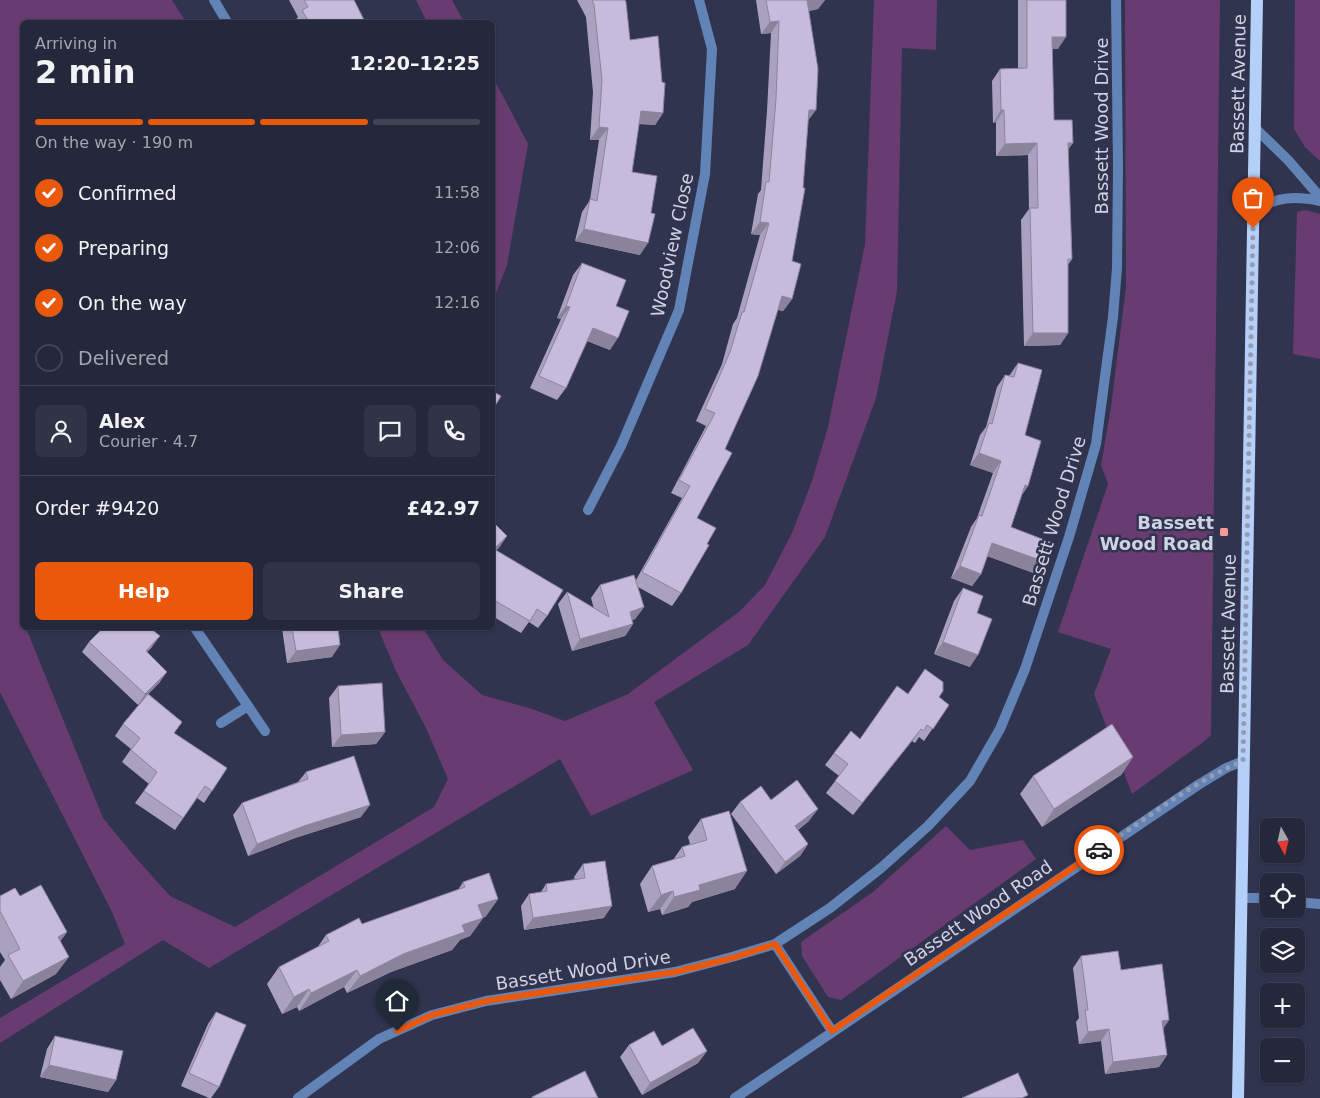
<!DOCTYPE html>
<meta charset="utf-8">
<style>
:root{--surface:#25273b;--page:#313346;--text:#f1f3f6;--muted:#a3a5af;--line:#424455;--accent:#ea580c}
body{margin:0;font-family:"DejaVu Sans",sans-serif;background:var(--page);color:var(--text);height:100vh;display:flex;flex-direction:column;font-size:19px;white-space:nowrap}
*{box-sizing:border-box;margin:0}
p{font-size:16px;color:var(--muted)}
.icon{flex:none;width:28px;height:28px;fill:none;stroke:currentColor;stroke-width:2;stroke-linecap:round;stroke-linejoin:round}
.map{position:relative;flex:1;overflow:hidden}
.sheet{position:absolute;left:20px;top:20px;width:475px;height:610px;display:flex;flex-direction:column;background:var(--surface);border-radius:8px;box-shadow:0 1px 4px #0004,0 0 0 1px var(--line)}
.sheet>*{flex:none}
.needle{width:32px;rotate:172deg}
.tools{position:absolute;left:1260px;top:818px;display:grid;gap:10px}
.tools a{display:grid;place-items:center;width:45px;height:45px;border-radius:8px;background:var(--surface);box-shadow:0 1px 4px #0004,0 0 0 1px var(--line);font-size:25px}
.pin{position:absolute;display:grid;place-items:center;width:42px;height:42px;color:#fff;margin:-51px -21px;border-radius:50% 50% 50% 0;rotate:-45deg;box-shadow:0 0 5px #0007}
.pin .icon{rotate:45deg}
.courier{position:absolute;display:grid;place-items:center;width:50px;height:50px;margin:-25px;border:4px solid #ea580c;border-radius:50%;background:#fff;color:#222;box-shadow:0 1px 6px #0007}
.overview em{font-style:normal;font-weight:800}
.overview div{display:flex;flex-direction:column-reverse}
.overview{display:flex;align-items:center;justify-content:space-between;height:85px;padding:0 15px}
h1{font-size:32px;font-weight:800;line-height:38px}
.bar{display:grid;grid-template-columns:repeat(4,1fr);gap:8px 5px;align-content:center;height:60px;padding:0 15px}
.bar i{height:6px;border-radius:4px;background:var(--line)}
.bar .selected{background:var(--accent)}
.bar p{grid-column:span 4}
.line{display:flex;align-items:center;gap:12px;padding:0 15px;border-top:1px solid var(--line)}
.line div{flex:1}
.round{display:grid;place-items:center;flex:none;width:52px;height:52px;border-radius:8px;background:var(--page)}
ol{padding:0 15px;list-style:none}
li{display:flex;align-items:center;gap:15px;height:55px}
li p{margin-inline-start:auto}
li .icon{padding:5px;border-radius:50%;background:var(--accent);color:#fff;stroke-width:4}
li:last-child{color:var(--muted)}
li i{width:28px;height:28px;border:2px solid var(--line);border-radius:50%}
.action{display:flex;gap:10px;margin-top:auto;padding:10px 15px}
.action a{flex:1;height:58px;border-radius:8px;background:var(--accent);color:#fff;font-size:20px;font-weight:800;line-height:58px;text-align:center}
.action a+a{background:var(--page);color:var(--text)}
.map>svg:first-child{display:block}
</style>
<div class="map">
<svg width="1320" height="1098" viewBox="0 0 1320 1098">
<rect width="100%" height="100%" fill="#31344f"/>
<path fill="#683c71" d="M0,0h172l14,22h-164v606h4l77,190 32,39 35,39 65,31 199,-120 14,-28 -22,-51 -31,-59 -17,-41h45l20,32 39,35 47,13 36,13 63,-27 112,-83 25,-26 27,-52 20,-52 16,-54 37,-183 9,-244h63l-1,50 -34,-2 -5,243 -21,107 -51,139 -77,108 -94,57 39,68 -102,46 -31,-57 -351,209 -46,-28 -163,103v-25l125,-74 -13,-32 -112,-220z
M416,0h36l12,22h-37z
M1125,0h95l-9,735 -9,8 -70,51 -38,-100 17,-45 -53,-17 50,-148 -7,-19 10,-58 15,-120z
M1295,0h25v161l-15,-14 -11,-18z
M493,77l35,67 -21,121 -14,36z
M1306,210l14,4v145l-27,-5 4,-142z
M946,826l24,24 53,-10 13,19 -195,141 -13,-3 -26,-41 -1,-14 72,-50z"/>
<g fill="none" stroke-linecap="round" stroke-linejoin="round">
<path stroke="#6283b5" stroke-width="10" d="M214,0l13,22
M1255,128l33,32 32,37
M1253,209c25,-11 40,-14 67,-8
M588,510l33,-64 58,-136 26,-136 7,-125 -13,-49
M195,628l70,103
M221,723l27,-17
M1241,898h28
M1296,902l24,2
M775,944l57,87
M298,1098l81,-59 53,-24 54,-14 189,-29 57,-15 43,-13 55,-36 51,-40 47,-42 42,-45 30,-52 25,-60 44,-132 27,-93 17,-127 4,-49 1,-101 -2,-167
M735,1098l463,-313 28,-17 17,-7"/>
<path stroke="#b4cff8" stroke-width="12" d="M1238,1098l19,-1098"/>
</g>
<path fill="#aaa1be" d="M289,0h65l11,22h-71l4,-5z
M577,0h48l5,40 33,73 -8,12 -16,-1 -7,48 8,83 -65,-14 7,-29 8,-12 9,-60h-9l3,-48 -7,-75z
M756,0h69l-7,9 -9,2 -1,110 -16,140v38l-9,12 -5,-1 -53,139 -28,69 -16,75 -9,13 -34,-19 6,20 -9,12 -3,1 1,4 -8,12 -53,15 -14,-47 9,-12 27,17 -3,-11 9,-13 36,-5 46,-82 -11,-5 35,-67 -10,-5 26,-57 11,-40 4,-6 23,-83 -9,-1 7,-40 3,-4 6,-79 4,-78 -10,1z
M1018,0h48l-8,49h-6l2,71 19,23 -5,6 4,110 -4,6v68l-8,12 -36,1 -3,-126 8,-11 -1,-54 -32,1v-34l-3,1 -1,-42 8,-12 18,-1z
M582,263l34,43 -6,44 -23,-9 -21,47 -9,12 -27,-12 31,-69 -4,-1 16,-43z
M1018,363l7,72 3,51 -6,9 -11,32 28,48 -52,-19 -6,18 -9,12 -21,-8 20,-51 6,-9 16,-45 -23,-8 10,-30 6,-8 11,-40 8,-12 4,1z
M492,521l15,15 -11,15 51,65 -9,12 -9,-6 -8,11 -29,-17z
M963,588l14,25 -7,54 -36,-13 20,-53z
M282,628h56l-6,29 -45,6z
M89,642l63,5 -5,5 13,30 -12,12 34,28 -8,11 53,35 -23,35 -7,-5 -22,32 -40,-27 14,-19 -27,-22 9,-13 -16,-13 8,-12 23,-27 -8,8 -56,-53z
M338,686l47,46 -9,12 -44,3 -3,-49z
M908,694l31,3 10,8 -25,36 -5,-4 -4,6 -3,-2 -59,74 -27,-22 13,-17 -14,-11 9,-12 26,-14z
M1133,757l-12,18 -79,52 -22,-33 13,-18z
M306,772l55,45 -66,21 -47,18 -15,-41 9,-12 56,-21z
M771,800l38,21 -11,9 10,14 -8,12 -24,18 -45,-60 9,-12z
M701,819l34,70 -43,13 -4,5 -26,8 -2,-6 -12,3 -8,-28 12,-18 21,-6 9,-13 8,-3 -2,-7z
M583,864l21,54 -80,12 -3,-24 8,-12 12,-2 5,-8 29,-4 -1,-3z
M463,882l35,17 -12,17 -3,2 -13,18 -10,4 -8,10 -61,22 -44,21 -3,-6 -45,24 -2,-4 -15,7 -15,-30 12,-17 38,-19 9,-13 36,-11 96,-34z
M0,896h20l47,36 -7,9 -4,33 -45,25 -11,-19v-13l5,-7 -5,-8z
M1081,956l40,14 48,50 -6,8 4,27 -8,12 -54,7 -4,-33 -22,3 -3,-22 3,-4 -6,-50z
M216,1012l3,75 -8,11h-2l-28,-12 27,-62z
M55,1036l61,44 -8,12 -68,-15 7,-28z
M629,1045l33,1 45,5 -9,12 -56,32 -22,-38z"/>
<path fill="#8b839b" d="M807,0h18l-7,9 -19,3z
M779,21l-8,12 -10,1 9,-12z
M1052,37h14l-8,12h-15z
M809,110h7l-9,12z
M1001,110h3l-8,12 -3,1z
M641,111l22,2 -8,12 -22,-2z
M599,127l9,1 -9,12h-9z
M1037,143l-9,12 -32,1 9,-12z
M1068,143h5l-9,12z
M760,222l9,1 -9,12 -9,-1z
M584,229l64,14 -8,12 -65,-14z
M782,296l10,3 -9,12 -10,-3z
M566,306l4,1 -9,12 -4,-1z
M593,328l25,10 -8,12 -25,-10z
M1033,333h35l-8,12 -36,1z
M979,453l22,8 -8,12 -23,-8z
M1025,485l3,1 -9,12z
M507,536l-8,12 -7,6v-3z
M992,543l56,20 -9,12 -55,-20z
M960,566l21,8 -9,12 -21,-8z
M644,607l-9,12 -14,5 9,-12z
M633,624l-8,12 -53,15 8,-12z
M160,636l-8,11 -13,14 7,-10z
M943,642l35,13 -8,12 -36,-13z
M340,645l-8,12 -45,6 9,-12z
M167,672l-7,10 -22,23 7,-11z
M921,729l-9,12 -59,74 9,-12z
M385,732l-9,12 -44,3 9,-12z
M1133,757l-12,18 -79,52 12,-18z
M370,805l-9,12 -66,21 -47,18 9,-12 47,-18z
M818,809l-9,12 -23,17 9,-12z
M808,844l-8,12 -24,18 9,-12z
M747,871l-12,18 -43,13 -4,5 -26,8 12,-18 25,-12z
M673,891l-13,18 -12,3 13,-17z
M498,899l-12,17 -20,7 12,-18z
M612,906l-8,12 -80,12 9,-12z
M483,918l-13,18 -11,4 -7,10 -61,22 -44,21 13,-17 102,-51z
M67,932l-13,18 4,-13z
M69,957l-13,17 -45,25 12,-18z
M357,970l-13,17 -45,24 12,-18z
M309,989l-12,18 -15,7 12,-17z
M1169,1020l-8,12 1,-11z
M1109,1029l-8,12 -22,3 9,-12z
M707,1051l-9,12 -56,32 8,-12z
M1167,1055l-8,12 -54,7 8,-12z
M49,1065l67,15 -8,12 -68,-15z"/>
<path fill="#c6bbdd" stroke="#8b839b" d="M304,0h50l11,22h-56l-7,-12 6,-3z
M592,0h33l1,2 4,38 28,-4 4,46 3,1 -2,30 -22,-2 -9,61 25,4 -6,37 4,1 -7,29 -64,-14 6,-30 7,2 11,-73 -9,-1 3,-47 -8,-75z
M766,0h41l11,69 -2,41h-7l-6,78h2l-13,73 9,3 -9,35 -10,-3 -24,80 -33,73 7,4 -35,65 19,10 -9,16 2,1 -28,48 -39,-21 48,-86 -11,-6 36,-67 -10,-4 25,-57 12,-40h2l25,-89 -9,-1 6,-40h3l7,-83 3,-78 -9,1z
M1027,0h39v37h-14l2,83h18l1,23h-5l4,116h-4v74h-35l-3,-125h8l-1,-65 -32,1 -1,-34h-3l-1,-41 27,-1z
M582,263l44,17 -10,26 13,5 -11,27 -25,-10 -27,60 -27,-12 31,-69 -4,-1z
M1018,363l24,7 -17,65 16,6 -13,45 -3,-1 -14,42 44,17 -7,19 -56,-20 -11,31 -21,-8 19,-51 3,1 19,-55 -22,-8 10,-30 3,1 13,-49 9,2z
M492,391l9,5 -9,15z
M492,521l15,15 -13,13 69,41 -16,26 -10,-7 -7,12 -38,-22z
M634,575l10,32 -14,5 3,12 -53,15 -13,-47 42,25 -9,-32z
M963,588l20,8 -6,17 15,6 -14,36 -35,-13z
M103,628h47l10,8 -14,15 21,21 -22,22 -56,-52z
M292,628h46l2,17 -44,6z
M925,669l18,13v9l-4,6 10,8 -16,24 -6,-4 -3,6 -3,-2 -59,74 -27,-22 13,-17 -14,-11 17,-22 9,8 37,-53 11,8z
M382,683l3,49 -44,3 -3,-49z
M148,694l34,28 -8,11 53,35 -15,23 -7,-5 -22,32 -39,-27 13,-19 -26,-22 9,-12 -17,-14z
M1112,724l21,33 -79,52 -21,-33z
M354,756l16,49 -66,21 -47,18 -15,-41 66,-24 -2,-7z
M797,780l21,29 -23,17 13,18 -23,18 -45,-60 21,-16 10,14z
M729,811l18,60 -48,14 1,5 -26,7 -1,-6 -12,4 -9,-29 33,-10 -3,-9 25,-7 -6,-21z
M605,861l7,45 -79,12 -4,-24 18,-3 -1,-7 39,-6 -2,-14z
M489,873l9,26 -20,6 5,13 -21,7 3,7 -62,22 -43,22 -3,-6 -46,23 -2,-4 -15,8 -15,-30 50,-26 -3,-6 33,-17 3,6 103,-37 -2,-5z
M41,885l26,47 -9,5 11,20 -46,24 -15,-26 12,-6 -20,-38v-15l15,-8 5,8z
M1118,951l3,19 41,-6 7,56 -7,1 5,34 -54,7 -4,-33 -21,3 -3,-22h3l-7,-54z
M216,1012l30,13 -27,62 -30,-14z
M693,1028l14,23 -57,32 -21,-38 25,-14 8,15z
M55,1036l68,15 -7,29 -67,-15z
M585,1071l13,27h-66v-1z
M1018,1073l10,22 -6,3h-60z"/>
<g fill="none" stroke-linecap="round" stroke-linejoin="round">
<path stroke="#989baf" stroke-width="5" stroke-dasharray="0 9" d="M1099,850c47,-31 92,-67 144,-89l10,-533"/>
<path stroke="#ea580c" stroke-width="6" d="M397,1031l35,-16 54,-14 189,-29 57,-14 43,-14 57,87 267,-181"/>
</g>
<rect fill="#f59c95" stroke="#31344f" stroke-width="2" x="1219" y="527" width="10" height="10" rx="2.5"/>
<g text-anchor="middle" dominant-baseline="central" stroke-width="5" stroke-linejoin="round" paint-order="stroke">
<g font-size="18" fill="#d0d2e3" stroke="#31344f">
<text transform="translate(1238 84) rotate(-89)">Bassett Avenue</text>
<text transform="translate(1101 126) rotate(-90)">Bassett Wood Drive</text>
<text transform="translate(672 245) rotate(-78)">Woodview Close</text>
<text transform="translate(1054 521) rotate(-73)">Bassett Wood Drive</text>
<text transform="translate(1228 624) rotate(-89)">Bassett Avenue</text>
<text transform="translate(978 913) rotate(-34)">Bassett Wood Road</text>
<text transform="translate(583 970) rotate(-9)">Bassett Wood Drive</text>
</g>
<g font-size="18" font-weight="bold" fill="#d0d2e3" stroke="#31344f" text-anchor="end">
<text x="1214" y="522">Bassett<tspan x="1214" dy="21">Wood Road</tspan></text>
</g>
</g>
</svg>
<div class="tools">
<a><svg class="needle" viewBox="-14 -14 28 28"><path d="M0-13l5 13h-10z" fill="#e53935"/><path d="M0 13l5-13h-10z" fill="#a3a5af"/></svg></a>
<a><svg class="icon" aria-label="locate" viewBox="0 0 24 24"><circle cx="12" cy="12" r="6"/><path d="M12 2v4M12 18v4M2 12h4M18 12h4"/></svg></a>
<a><svg class="icon" aria-label="layers" viewBox="0 0 24 24"><path d="M12 4l9 5-9 5-9-5zM3 14l9 5 9-5"/></svg></a>
<a>+</a>
<a>−</a>
</div>
<div class="pin" style="left:1253px;top:228px;background:#ea580c"><svg class="icon" aria-label="bag" viewBox="0 0 24 24"><path d="M5 8h14l-1 12H6zM9 8a3 3 0 0 1 6 0"/></svg></div>
<div class="pin" style="left:397px;top:1031px;background:#1f2937"><svg class="icon" aria-label="home" viewBox="0 0 24 24"><path d="M3 11l9-7 9 7M6 9v11h12V9"/></svg></div>
<div class="courier" style="left:1099px;top:850px"><svg class="icon" aria-label="car" viewBox="0 0 24 24"><path d="M5 17H2v-5l4-1 3-4h7l3 4 3 1v5h-3M9 17h6M6 11h13"/><circle cx="7" cy="17" r="2"/><circle cx="17" cy="17" r="2"/></svg></div>
<section class="sheet">
<div class="overview"><div><h1>2 min</h1><p>Arriving in</p></div><em>12:20–12:25</em></div>
<div class="bar"><i class="selected"></i><i class="selected"></i><i class="selected"></i><i></i><p>On the way · 190 m</p></div>
<ol>
<li><svg class="icon" aria-label="check" viewBox="0 0 24 24"><path d="M5 12l5 5 9-10"/></svg>Confirmed<p>11:58</p></li>
<li><svg class="icon" aria-label="check" viewBox="0 0 24 24"><path d="M5 12l5 5 9-10"/></svg>Preparing<p>12:06</p></li>
<li><svg class="icon" aria-label="check" viewBox="0 0 24 24"><path d="M5 12l5 5 9-10"/></svg>On the way<p>12:16</p></li>
<li><i></i>Delivered</li>
</ol>
<div class="line" style="height:90px"><a class="round"><svg class="icon" aria-label="person" viewBox="0 0 24 24"><circle cx="12" cy="8" r="4"/><path d="M4 21q1-7 8-7t8 7"/></svg></a><div><b>Alex</b><p>Courier · 4.7</p></div><a class="round"><svg class="icon" aria-label="chat" viewBox="0 0 24 24"><path d="M4 5h16v11H9l-5 4z"/></svg></a><a class="round"><svg class="icon" aria-label="phone" viewBox="0 0 24 24"><path d="M5 4h4l2 5-3 2q2 4 5 5l2-3 5 2v4C11 20 4 13 5 4z"/></svg></a></div>
<div class="line" style="height:65px"><div>Order #9420</div><b>£42.97</b></div>
<div class="action"><a>Help</a><a>Share</a></div>
</section>
</div>
